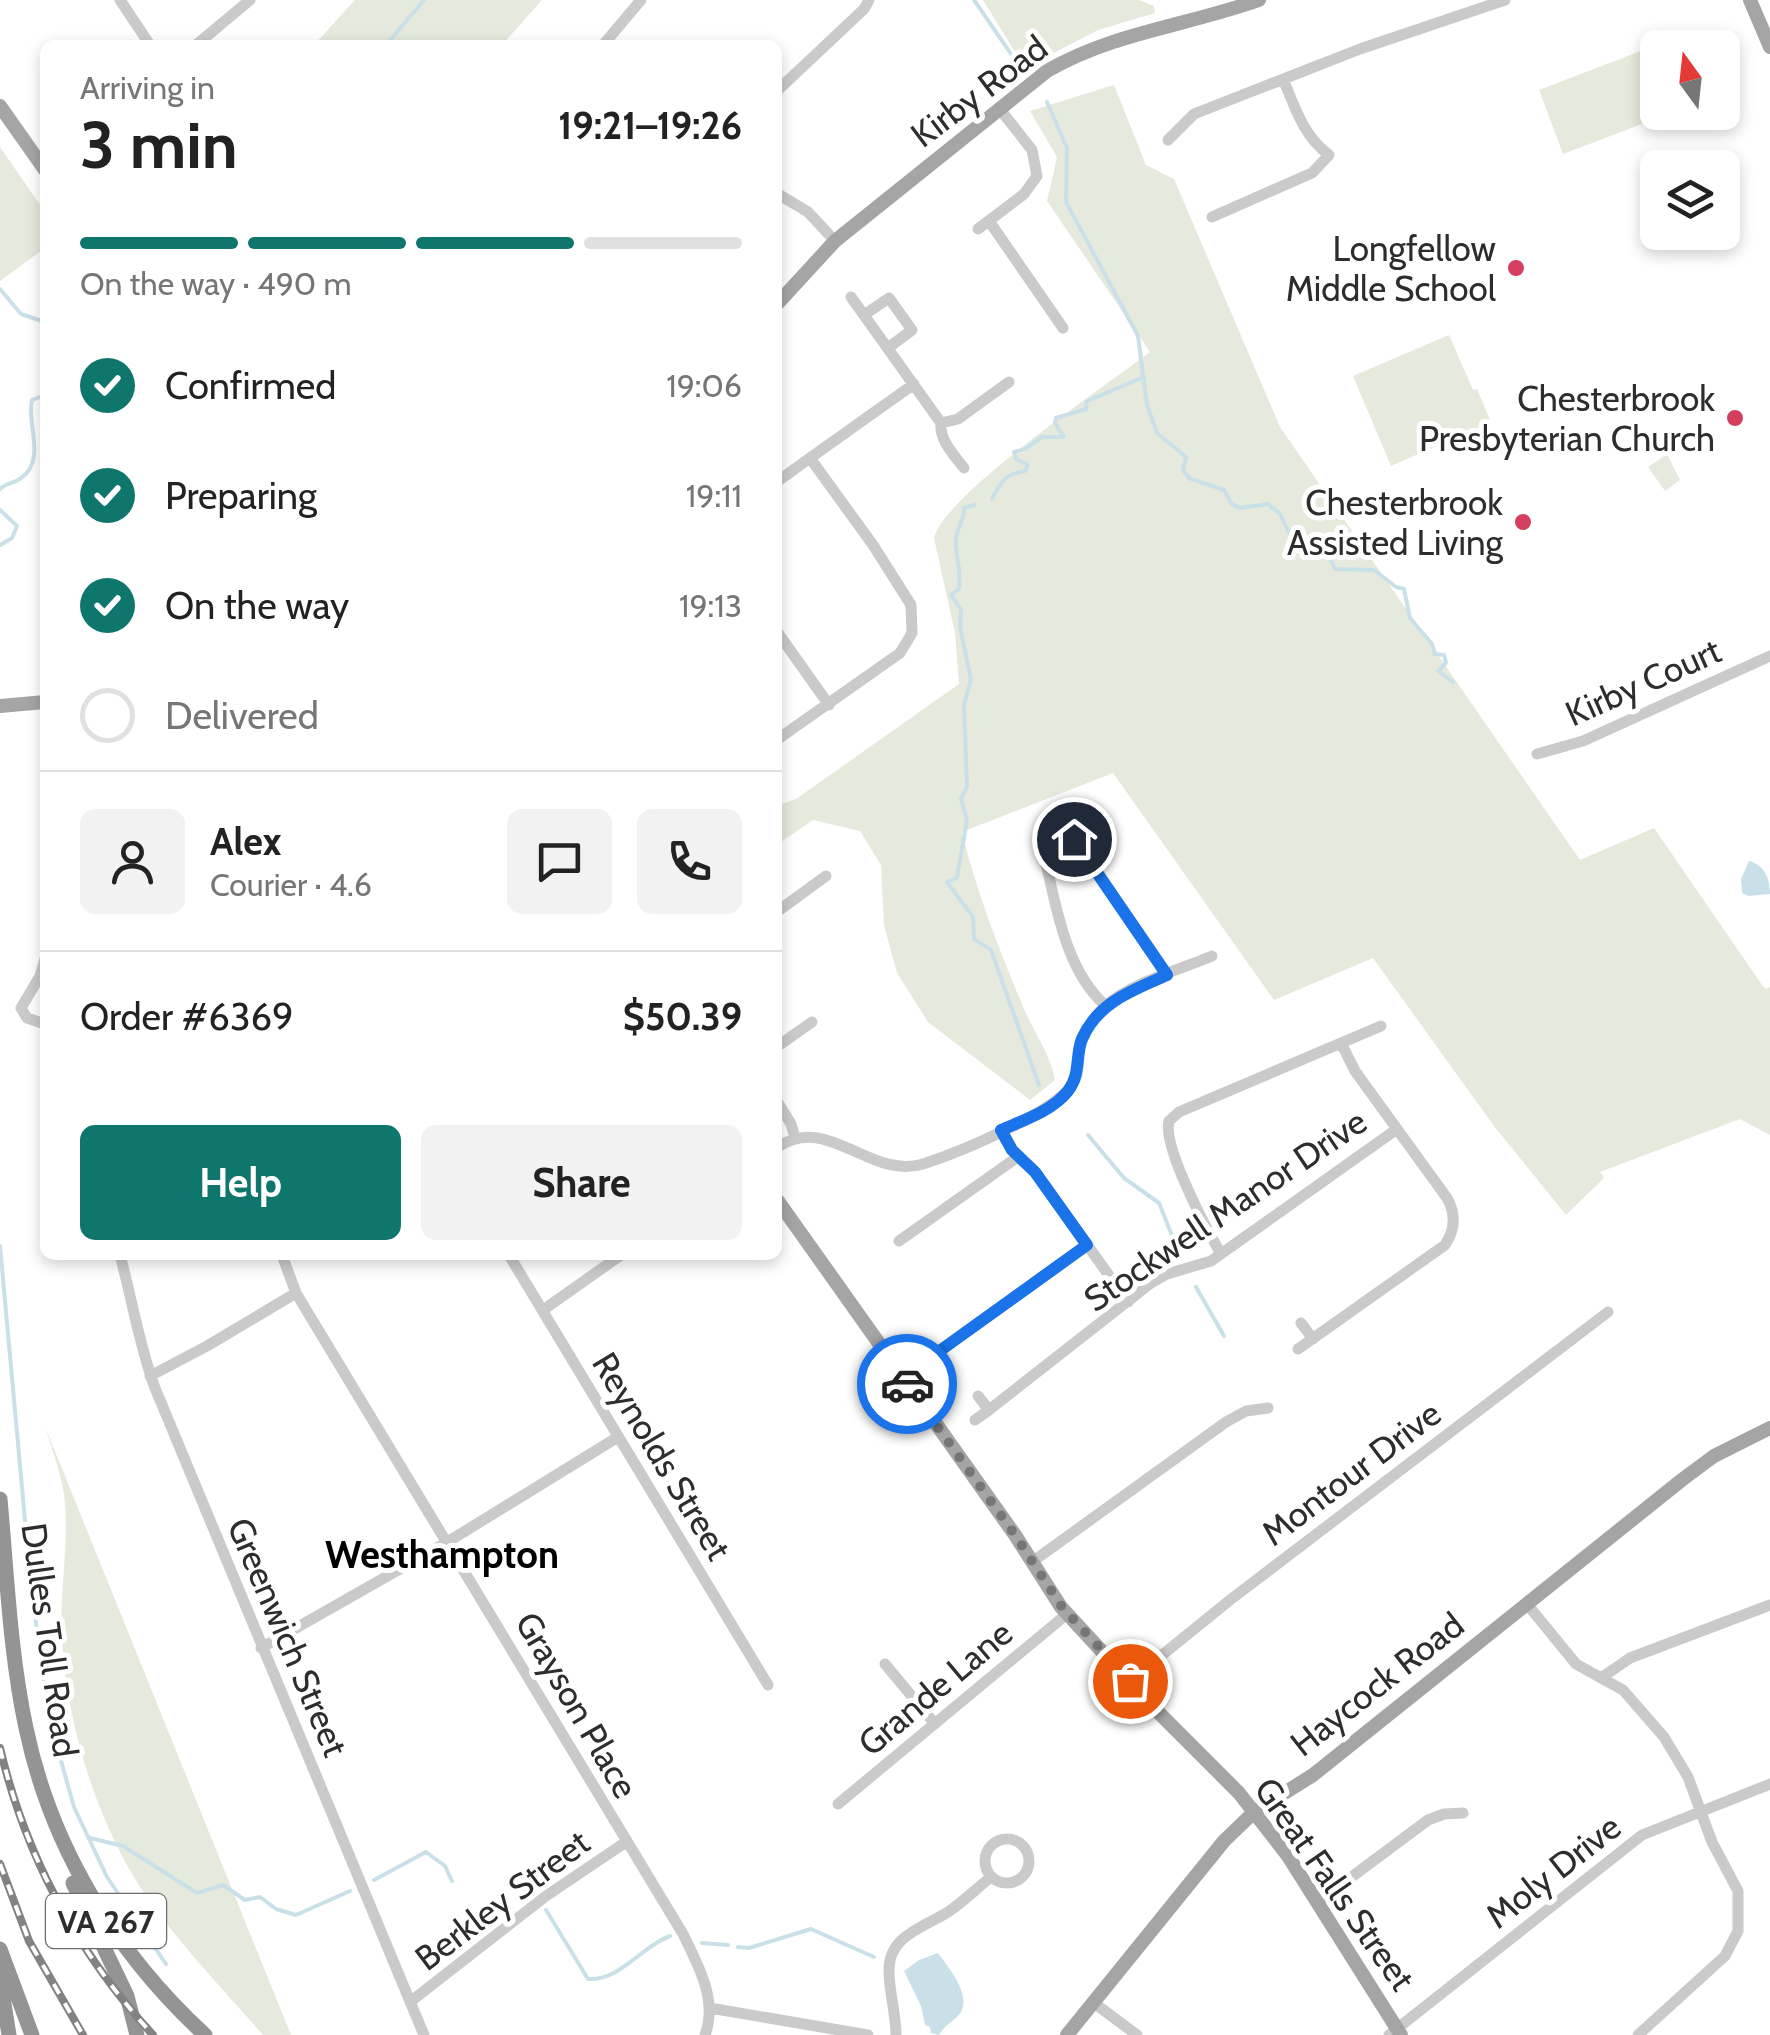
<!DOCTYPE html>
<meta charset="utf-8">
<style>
:root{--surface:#fff;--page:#f2f2f2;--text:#222;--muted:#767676;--line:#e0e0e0;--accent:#0f766e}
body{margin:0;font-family:Cabin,sans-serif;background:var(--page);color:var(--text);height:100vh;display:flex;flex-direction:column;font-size:38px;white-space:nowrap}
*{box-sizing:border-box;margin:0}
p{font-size:32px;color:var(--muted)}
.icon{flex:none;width:55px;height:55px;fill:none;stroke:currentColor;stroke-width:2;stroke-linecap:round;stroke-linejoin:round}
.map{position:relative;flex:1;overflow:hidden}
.drawer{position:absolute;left:40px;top:40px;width:742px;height:1220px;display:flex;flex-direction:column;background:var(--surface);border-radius:15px;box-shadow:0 5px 15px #0003}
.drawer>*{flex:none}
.needle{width:65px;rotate:345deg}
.fabs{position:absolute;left:1640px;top:30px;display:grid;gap:20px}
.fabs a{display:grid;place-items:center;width:100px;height:100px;border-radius:15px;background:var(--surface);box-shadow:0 5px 15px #0003;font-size:50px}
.pin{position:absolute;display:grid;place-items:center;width:85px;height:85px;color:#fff;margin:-42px;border:5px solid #fff;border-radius:50%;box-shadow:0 2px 10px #0007}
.courier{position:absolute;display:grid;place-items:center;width:100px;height:100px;margin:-50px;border:8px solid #1a73e8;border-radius:50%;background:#fff;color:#222;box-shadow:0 2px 12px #0007}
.head em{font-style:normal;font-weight:700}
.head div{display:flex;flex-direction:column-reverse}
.head{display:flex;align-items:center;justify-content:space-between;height:170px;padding:0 40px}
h1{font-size:65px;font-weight:700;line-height:75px}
.bar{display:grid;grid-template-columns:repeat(4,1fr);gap:15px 10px;align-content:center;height:120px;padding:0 40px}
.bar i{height:12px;border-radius:8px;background:var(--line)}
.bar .current{background:var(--accent)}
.bar p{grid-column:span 4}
.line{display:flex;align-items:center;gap:25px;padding:0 40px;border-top:2px solid var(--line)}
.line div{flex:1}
.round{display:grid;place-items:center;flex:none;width:105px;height:105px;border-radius:15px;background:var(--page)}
ol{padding:0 40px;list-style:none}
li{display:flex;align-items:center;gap:30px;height:110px}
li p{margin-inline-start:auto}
li .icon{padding:10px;border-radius:50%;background:var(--accent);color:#fff;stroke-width:4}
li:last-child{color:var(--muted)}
li i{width:55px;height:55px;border:5px solid var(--line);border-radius:50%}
.action{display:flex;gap:20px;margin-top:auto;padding:20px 40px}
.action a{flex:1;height:115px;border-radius:15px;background:var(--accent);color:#fff;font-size:40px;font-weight:700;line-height:115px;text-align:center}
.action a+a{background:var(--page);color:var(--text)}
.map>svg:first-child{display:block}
</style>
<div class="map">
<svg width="1770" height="2035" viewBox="0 0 1770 2035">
<rect width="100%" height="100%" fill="#fff"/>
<path fill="#e5eadc" d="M355,0h187l-40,45h-188z
M983,0h156l15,6 1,7 -57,17 -73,38z
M1667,41l3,6 -12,1v64l13,1 -108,41 -24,-64z
M1114,85l32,80 28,14 106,248 300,433 74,-32 108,157 4,4 4,-2v148l-30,-16 -140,53 4,6 -38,37 -72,-89 -121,-168 -99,42 -161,-227 -151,59c14,59 38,120 62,177 10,24 26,44 31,71l-25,20 -102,-78 -31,-49 -13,-48 -3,-60 -21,-34 -47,-11 -35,24v-39l18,-6 163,-115 -4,-51 -21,-95c11,-44 173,-153 216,-186l-103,-151 10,-44 -27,-46z
M0,147l45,65v36l-45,33z
M1449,335l24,55 4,-1 14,33 -100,44 -38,-90z
M1667,454l13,26 -15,11 -17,-24z
M46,1429l245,606h-28c-35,-40 -72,-79 -104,-121 -57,-74 -92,-183 -97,-275 -3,-48 8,-98 2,-145 -3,-21 -12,-44 -18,-65z"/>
<path fill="#cae0e8" d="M1749,861c16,4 21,18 21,33l-21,2 -7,-3 -1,-14z
M938,1953c10,14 33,40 23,59 -5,8 -17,13 -22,23l-8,-2 -1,-6 -5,-2 -4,-19 -17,-35 15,-11z"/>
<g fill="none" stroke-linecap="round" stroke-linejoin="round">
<path stroke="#cae0e8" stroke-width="4" d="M974,0l46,67
M386,45l38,-45
M1047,102l20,46 -1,54 72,134 9,69 10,28 29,24 -3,13 6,8 35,12 7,13 8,5 29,-4 12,10 17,35 30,2 8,18 39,1 22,17 8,2 6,29 22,26 3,10 9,1 2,8 -8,8 15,11
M0,289l21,25 24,8
M0,489c7,-7 14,-5 21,-11 26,-18 5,-55 11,-78l13,-5
M992,499c8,-17 14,-25 33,-28l3,-6 -12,-6 -2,-7 11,-3 17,-12h22l-9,-14 1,-5 30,-9 1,-8 57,-24
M974,505l-10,3c1,12 -7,18 -8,31 -1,17 6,32 3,50l-8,6 10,14 -1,18 11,53 -7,24 3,83 -6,12 6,21 -10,58 -10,4 26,35 1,22 17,11 48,135
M0,510l17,16 -5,12 -12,7
M1088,1135l36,43 35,25 14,35
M0,1246l31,340 18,132 25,89 33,70 59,87
M1196,1287l28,49
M90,1838l33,8 74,47 26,-8 22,15 15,-3 16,12 20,6 54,-24
M374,1880l52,-28 19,14 7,15
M546,1910l42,69c32,2 54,-33 82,-43
M702,1943l26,2
M738,1947l11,1 62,-19 63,28"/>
<path stroke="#cacaca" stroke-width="11" d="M120,0l30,45
M196,45l54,-45
M603,45l38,-45
M778,90l86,-81 5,-9
M1168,140l26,-26 166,-65 145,-49
M778,194l30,18 27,29
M1212,217l100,-44 17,-18c-26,-19 -34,-48 -46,-76
M989,221l74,107
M978,229l46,-35 13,-18 -5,-26 -33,-42
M851,297l90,126c-2,17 13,32 23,45
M864,315l25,-17 23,32 -24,18
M941,423l17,-4 51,-37
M810,458l104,-74
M778,481l32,-23 63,87 38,60 1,28 -12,20 -122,86
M778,633l51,72
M1537,754l46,-13 187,-85
M1074,839l93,136
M1042,846c13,52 21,123 64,160
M778,911l48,-35
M45,959l-5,17 -19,32 6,10 18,6
M778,1046l34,-24
M778,1103l13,21 4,14
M1001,1130l11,20 23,22 93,130
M778,1147c50,-34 92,33 145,17 34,-11 138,-53 152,-84 6,-13 2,-25 5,-38 4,-12 18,-29 27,-37 23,-22 75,-36 105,-49
M899,1241l120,-85
M1221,1254c-14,-24 -59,-108 -52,-133l10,-9 202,-86
M120,1255c12,44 19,90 35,133l269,647
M282,1255l14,38 387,641c15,31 35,66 22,101
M509,1255l259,430
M543,1310l78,-55
M1301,1323l12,16
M1298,1349l147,-104c10,-15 11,-31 2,-47l-92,-127 -14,-28
M150,1376l57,-30 89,-53
M902,1378l185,-133
M989,1410l162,-127 16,-9 44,-13 186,-132
M975,1420l14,-10 -11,-14
M1032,1562l194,-140 20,-11 22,-3
M1527,1604l49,60 47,26 41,47 24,40 24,65 26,49v40l-13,25 -87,79
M261,1648l188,-107 169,-104
M885,1664l50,60
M1601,1678l29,-20 140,-53
M1130,1681l100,-81 378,-288
M838,1804l229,-190
M985 1861a22 22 0 1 1 44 0a22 22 0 1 1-44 0Z
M1318,1902l110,-82 16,-6 19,-1
M410,2002l136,-106 80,-54
M1094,2003l43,32
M710,2008l158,27
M896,2035c0,-22 -7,-43 -7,-64 -1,-35 35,-44 59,-59 15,-10 29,-24 43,-35
M1389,2035l253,-200 128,-51"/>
<path stroke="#a5a5a5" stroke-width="14" d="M1750,0l20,47
M0,106l45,64
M778,303l57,-62 212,-170c68,-39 139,-45 212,-71
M0,706l45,-4
M778,1201l237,334 46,72 93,101 85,85 49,63 113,179
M1067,2035l157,-194 30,-29 59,-37 370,-296 31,-23 56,-28"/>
<path stroke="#949494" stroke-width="15" d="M0,1499c7,76 10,155 26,229 25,120 90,225 179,307
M73,1883l54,113 10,39
M0,1949l32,86
M0,1979l9,56"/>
<defs>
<path id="rail" d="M0,1748c26,110 77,204 153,287
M0,1864l29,77 54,94"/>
</defs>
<use href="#rail" stroke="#828282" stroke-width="8"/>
<use href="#rail" stroke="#fff" stroke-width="4" stroke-dasharray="11" stroke-linecap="butt"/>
</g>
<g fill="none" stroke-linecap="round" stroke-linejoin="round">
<path stroke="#767676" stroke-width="10" stroke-dasharray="0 18" d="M907,1384l108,151 47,72 68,74"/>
<path stroke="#1a73e8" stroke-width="12" d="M907,1384l-5,-6 185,-133 -52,-73 -23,-22 -11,-20c23,-10 51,-19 67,-39 13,-17 7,-34 14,-52 16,-37 51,-49 85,-64l-93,-136"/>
</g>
<g fill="#d53f5f" stroke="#fff" stroke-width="4">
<circle cx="1516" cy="268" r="10"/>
<circle cx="1735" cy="418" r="10"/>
<circle cx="1523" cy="522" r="10"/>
</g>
<g text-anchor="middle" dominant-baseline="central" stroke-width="10" stroke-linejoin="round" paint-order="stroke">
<rect fill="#fff" stroke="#6c6c6c" stroke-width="2.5" x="46" y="1894" width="120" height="54" rx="8"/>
<g font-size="32" font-weight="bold" fill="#2d2d2d">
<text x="106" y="1921">VA 267</text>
</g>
<g font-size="35" fill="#2d2d2d" stroke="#fff">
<text transform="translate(979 91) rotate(-37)">Kirby Road</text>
<text transform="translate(1643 682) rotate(-24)">Kirby Court</text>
<text transform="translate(1225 1210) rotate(-34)">Stockwell Manor Drive</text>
<text transform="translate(662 1456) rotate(59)">Reynolds Street</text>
<text transform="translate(1351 1473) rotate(-37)">Montour Drive</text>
<text transform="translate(288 1637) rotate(67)">Greenwich Street</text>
<text transform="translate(50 1640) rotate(82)">Dulles Toll Road</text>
<text transform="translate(1377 1684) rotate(-38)">Haycock Road</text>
<text transform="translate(935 1688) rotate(-40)">Grande Lane</text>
<text transform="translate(577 1705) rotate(60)">Grayson Place</text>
<text transform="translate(1553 1871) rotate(-38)">Moly Drive</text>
<text transform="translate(1335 1884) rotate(55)">Great Falls Street</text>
<text transform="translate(502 1900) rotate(-37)">Berkley Street</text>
</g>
<g font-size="35" fill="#2d2d2d" stroke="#fff" text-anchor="end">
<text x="1496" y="248">Longfellow<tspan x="1496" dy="40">Middle School</tspan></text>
<text x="1715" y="398">Chesterbrook<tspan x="1715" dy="40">Presbyterian Church</tspan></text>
<text x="1503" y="502">Chesterbrook<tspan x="1503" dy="40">Assisted Living</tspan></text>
</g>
<g font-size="38" font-weight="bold" fill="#000" stroke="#fff">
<text x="442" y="1554">Westhampton</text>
</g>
</g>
</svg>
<div class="fabs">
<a><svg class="needle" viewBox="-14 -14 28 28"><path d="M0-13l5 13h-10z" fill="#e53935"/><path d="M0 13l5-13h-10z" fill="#767676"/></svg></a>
<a><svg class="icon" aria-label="layers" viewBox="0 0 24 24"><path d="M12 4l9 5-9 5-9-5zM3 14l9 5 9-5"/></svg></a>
</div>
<div class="pin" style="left:1130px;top:1681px;background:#ea580c"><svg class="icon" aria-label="bag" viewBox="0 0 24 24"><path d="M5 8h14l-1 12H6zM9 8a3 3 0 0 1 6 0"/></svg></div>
<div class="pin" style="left:1074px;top:839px;background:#1f2937"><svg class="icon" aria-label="home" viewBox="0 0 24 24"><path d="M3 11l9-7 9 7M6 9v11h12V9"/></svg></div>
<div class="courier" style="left:907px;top:1384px"><svg class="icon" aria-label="car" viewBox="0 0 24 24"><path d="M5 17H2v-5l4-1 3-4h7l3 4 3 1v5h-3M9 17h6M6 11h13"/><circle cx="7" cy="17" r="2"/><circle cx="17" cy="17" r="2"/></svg></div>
<section class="drawer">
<div class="head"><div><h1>3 min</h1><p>Arriving in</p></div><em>19:21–19:26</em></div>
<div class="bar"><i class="current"></i><i class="current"></i><i class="current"></i><i></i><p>On the way · 490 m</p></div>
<ol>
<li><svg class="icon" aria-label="check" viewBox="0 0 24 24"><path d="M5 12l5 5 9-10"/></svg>Confirmed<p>19:06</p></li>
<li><svg class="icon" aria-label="check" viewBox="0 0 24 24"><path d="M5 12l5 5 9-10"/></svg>Preparing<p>19:11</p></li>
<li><svg class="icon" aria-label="check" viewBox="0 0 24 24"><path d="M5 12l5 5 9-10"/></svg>On the way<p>19:13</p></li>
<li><i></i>Delivered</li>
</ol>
<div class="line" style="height:180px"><a class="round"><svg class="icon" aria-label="person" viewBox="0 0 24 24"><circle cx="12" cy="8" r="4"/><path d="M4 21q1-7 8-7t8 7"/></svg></a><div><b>Alex</b><p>Courier · 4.6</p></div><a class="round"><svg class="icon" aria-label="chat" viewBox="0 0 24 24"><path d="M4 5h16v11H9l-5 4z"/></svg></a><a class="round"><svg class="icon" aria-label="phone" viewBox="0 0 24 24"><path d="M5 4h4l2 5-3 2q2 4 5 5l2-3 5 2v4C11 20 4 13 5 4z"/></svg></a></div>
<div class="line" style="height:130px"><div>Order #6369</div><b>$50.39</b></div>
<div class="action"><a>Help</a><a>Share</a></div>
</section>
</div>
